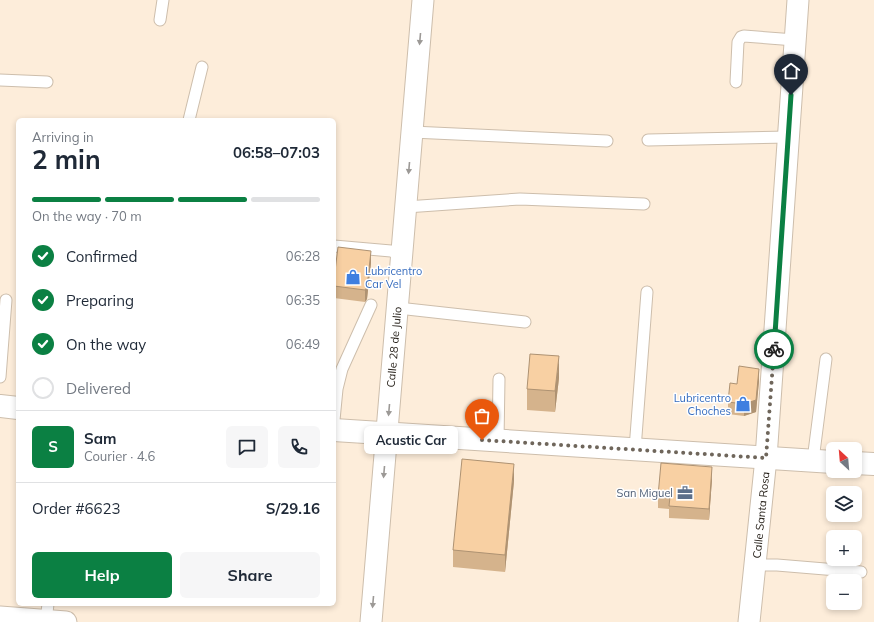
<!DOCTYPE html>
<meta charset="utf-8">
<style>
:root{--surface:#fff;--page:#f6f6f7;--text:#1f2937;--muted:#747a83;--line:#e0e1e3;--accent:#0b8043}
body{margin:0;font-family:Mulish,sans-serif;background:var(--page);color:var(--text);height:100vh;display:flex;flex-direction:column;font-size:15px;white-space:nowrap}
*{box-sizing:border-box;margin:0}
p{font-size:13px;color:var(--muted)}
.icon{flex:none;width:22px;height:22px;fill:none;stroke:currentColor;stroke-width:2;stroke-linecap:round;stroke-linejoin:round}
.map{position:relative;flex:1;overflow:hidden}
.details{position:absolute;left:16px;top:118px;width:320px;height:488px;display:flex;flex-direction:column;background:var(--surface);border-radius:6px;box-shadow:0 2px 6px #0003}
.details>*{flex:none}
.needle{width:26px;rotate:334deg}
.fabs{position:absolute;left:826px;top:442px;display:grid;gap:8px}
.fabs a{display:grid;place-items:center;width:36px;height:36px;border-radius:6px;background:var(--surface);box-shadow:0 2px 6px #0003;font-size:20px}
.pin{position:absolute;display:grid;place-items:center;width:34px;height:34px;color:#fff;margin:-41px -17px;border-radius:50% 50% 50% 0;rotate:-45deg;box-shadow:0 0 4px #0007}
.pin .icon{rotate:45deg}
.courier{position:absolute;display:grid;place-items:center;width:40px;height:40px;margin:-20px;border:3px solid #0b8043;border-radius:50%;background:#fff;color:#222;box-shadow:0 1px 5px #0007}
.bubble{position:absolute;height:28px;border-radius:6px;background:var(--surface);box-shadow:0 2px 6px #0003;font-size:13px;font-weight:700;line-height:28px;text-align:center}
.head em{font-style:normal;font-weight:700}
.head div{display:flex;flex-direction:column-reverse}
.head{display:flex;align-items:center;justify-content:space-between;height:68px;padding:0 16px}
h1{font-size:26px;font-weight:700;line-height:30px}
.bar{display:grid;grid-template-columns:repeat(4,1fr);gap:6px 4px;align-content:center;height:48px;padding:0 16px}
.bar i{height:5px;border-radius:3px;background:var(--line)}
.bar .selected{background:var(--accent)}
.bar p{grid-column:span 4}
.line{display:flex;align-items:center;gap:10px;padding:0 16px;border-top:1px solid var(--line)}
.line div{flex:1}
.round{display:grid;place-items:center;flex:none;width:42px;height:42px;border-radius:6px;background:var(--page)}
ol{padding:0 16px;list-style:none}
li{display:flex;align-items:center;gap:12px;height:44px}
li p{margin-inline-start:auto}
li .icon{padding:4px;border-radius:50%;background:var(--accent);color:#fff;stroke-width:4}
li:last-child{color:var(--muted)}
li i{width:22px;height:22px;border:2px solid var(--line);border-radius:50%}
.primary-button{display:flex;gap:8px;margin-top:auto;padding:8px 16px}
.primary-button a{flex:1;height:46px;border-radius:6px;background:var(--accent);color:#fff;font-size:16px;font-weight:700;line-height:46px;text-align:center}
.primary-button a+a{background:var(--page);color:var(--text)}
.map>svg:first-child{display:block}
</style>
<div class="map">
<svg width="874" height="622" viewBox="0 0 874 622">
<rect width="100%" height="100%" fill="#fdedda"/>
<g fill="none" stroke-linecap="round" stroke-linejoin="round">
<defs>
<path id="lane" d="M160,20l3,-20
M0,80l47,2
M736,82l2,-40 3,-5 3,-1 51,4
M189,120l13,-53
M412,132l195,9
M648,140l141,-3
M406,207l114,-8 124,5
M334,246l57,5 11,4
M398,308l127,14
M0,377l6,-77
M334,420l3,-31 5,-20 29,-64
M498,441l1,-62
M635,449l12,-157
M813,460l13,-101
M755,565h22l84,7
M46,621l2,-17"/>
<path id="street" d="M0,617l66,5
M371,622l52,-622
M749,622l17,-164 32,-458"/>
<path id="secondary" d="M0,406l18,2
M334,430l499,32
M855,463l19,1"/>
</defs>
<use href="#lane" stroke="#cdbeac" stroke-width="13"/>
<use href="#street" stroke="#cdbeac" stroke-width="23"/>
<use href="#secondary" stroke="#cdbeac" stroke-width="24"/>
<use href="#lane" stroke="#fff" stroke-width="11"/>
<use href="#street" stroke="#fff" stroke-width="21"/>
<use href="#secondary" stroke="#fff" stroke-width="22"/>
</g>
<path fill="#d5b38c" d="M371,263l-4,36 -2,3 -31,-4v-19z
M559,378l-4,34 -28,-2v-21z
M759,381l-3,31 -12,4 -16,-2v-12l9,-18z
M712,479l-3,41 -40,-2v-9l-11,-1v-12z
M514,481l-9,91 -52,-5v-17z"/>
<path fill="#ae9272" d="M371,251v12l-4,36 -2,3v-12z
M559,356v22l-4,34v-21z
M759,369v12l-3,31 -12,4v-12z
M514,464v17l-9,91v-17z
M712,467v12l-3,41v-11z"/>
<path fill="#f8d0a3" stroke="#ae9272" d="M338,247l33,4 -4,36 -2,3 -31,-4v-7z
M530,354l29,2 -4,35 -28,-2z
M739,366l20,3 -3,31 -12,4 -16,-2 2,-19 7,1z
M462,459l52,5 -9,91 -52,-5z
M661,463l51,4 -3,42 -40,-3 1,-9 -12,-1z"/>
<defs><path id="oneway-solid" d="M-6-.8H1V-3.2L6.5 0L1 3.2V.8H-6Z"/></defs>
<g fill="#9c9996">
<use href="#oneway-solid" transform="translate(420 39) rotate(95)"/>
<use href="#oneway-solid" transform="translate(409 168) rotate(95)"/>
<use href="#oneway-solid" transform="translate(389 410) rotate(95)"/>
<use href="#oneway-solid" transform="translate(384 472) rotate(95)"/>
<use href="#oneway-solid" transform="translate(373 602) rotate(95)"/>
</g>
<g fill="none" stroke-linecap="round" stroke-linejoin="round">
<path stroke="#6f665b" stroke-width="4" stroke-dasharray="0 7.2" d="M482,440l284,18 8,-109"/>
<path stroke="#0b8043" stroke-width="5" d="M774,349l17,-254"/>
</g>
<defs>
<symbol id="shop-bare" viewBox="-9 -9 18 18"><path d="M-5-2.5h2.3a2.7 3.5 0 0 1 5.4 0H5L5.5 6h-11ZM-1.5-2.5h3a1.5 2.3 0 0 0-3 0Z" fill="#3f7fe0" stroke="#fff" stroke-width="2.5" paint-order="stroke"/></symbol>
<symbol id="office-bare" viewBox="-9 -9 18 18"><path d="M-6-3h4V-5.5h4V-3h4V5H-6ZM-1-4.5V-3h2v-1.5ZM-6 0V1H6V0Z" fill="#5c6f8a" stroke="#fff" stroke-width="2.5" paint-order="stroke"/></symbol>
</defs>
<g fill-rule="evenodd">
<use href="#shop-bare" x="342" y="266" width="22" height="22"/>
<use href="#shop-bare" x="732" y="393" width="22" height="22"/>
<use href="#office-bare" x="674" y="482" width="22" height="22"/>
</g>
<g text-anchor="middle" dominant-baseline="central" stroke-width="3" stroke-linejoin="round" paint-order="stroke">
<g font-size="11" fill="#366cbe" stroke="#fff" text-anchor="start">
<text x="365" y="271">Lubricentro<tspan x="365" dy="13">Car Vel</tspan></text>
<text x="731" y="398" text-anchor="end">Lubricentro<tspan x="731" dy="13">Choches</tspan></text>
</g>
<g font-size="11" fill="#231d16" stroke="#fff">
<text transform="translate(394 347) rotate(-85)">Calle 28 de Julio</text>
<text transform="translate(761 515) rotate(-84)">Calle Santa Rosa</text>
</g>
<g font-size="11" fill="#4e5e75" stroke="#fff" text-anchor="end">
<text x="673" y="493">San Miguel</text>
</g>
</g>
</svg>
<div class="fabs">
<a><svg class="needle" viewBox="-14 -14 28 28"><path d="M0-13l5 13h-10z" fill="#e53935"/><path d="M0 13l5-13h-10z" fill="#747a83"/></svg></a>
<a><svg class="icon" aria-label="layers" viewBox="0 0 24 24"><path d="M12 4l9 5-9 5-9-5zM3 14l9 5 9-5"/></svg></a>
<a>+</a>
<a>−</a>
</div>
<div class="pin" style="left:482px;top:440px;background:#ea580c"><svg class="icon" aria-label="bag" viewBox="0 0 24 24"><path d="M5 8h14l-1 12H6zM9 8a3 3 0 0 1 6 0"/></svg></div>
<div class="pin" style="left:791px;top:95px;background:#1f2937"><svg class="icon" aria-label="home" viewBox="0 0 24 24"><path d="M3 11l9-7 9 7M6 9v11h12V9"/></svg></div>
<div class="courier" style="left:774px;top:349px"><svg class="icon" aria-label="bike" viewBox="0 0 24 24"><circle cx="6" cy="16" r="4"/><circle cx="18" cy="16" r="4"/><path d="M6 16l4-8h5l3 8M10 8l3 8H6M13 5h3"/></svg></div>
<div class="bubble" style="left:364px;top:426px;width:94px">Acustic Car</div>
<section class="details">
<div class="head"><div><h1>2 min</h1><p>Arriving in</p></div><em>06:58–07:03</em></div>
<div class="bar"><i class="selected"></i><i class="selected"></i><i class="selected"></i><i></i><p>On the way · 70 m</p></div>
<ol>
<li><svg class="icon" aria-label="check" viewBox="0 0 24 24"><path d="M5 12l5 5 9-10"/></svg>Confirmed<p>06:28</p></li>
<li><svg class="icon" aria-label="check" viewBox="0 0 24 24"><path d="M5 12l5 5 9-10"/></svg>Preparing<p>06:35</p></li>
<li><svg class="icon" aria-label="check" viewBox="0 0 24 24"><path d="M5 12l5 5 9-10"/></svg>On the way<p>06:49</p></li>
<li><i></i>Delivered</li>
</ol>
<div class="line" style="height:72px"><b class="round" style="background:var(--accent);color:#fff">S</b><div><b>Sam</b><p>Courier · 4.6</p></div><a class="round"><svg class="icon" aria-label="chat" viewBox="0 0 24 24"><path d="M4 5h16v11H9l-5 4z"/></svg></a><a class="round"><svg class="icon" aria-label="phone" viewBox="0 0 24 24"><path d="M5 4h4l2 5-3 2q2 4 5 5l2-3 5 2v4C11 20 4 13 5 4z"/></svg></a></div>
<div class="line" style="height:52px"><div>Order #6623</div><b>S/29.16</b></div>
<div class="primary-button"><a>Help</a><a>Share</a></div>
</section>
</div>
